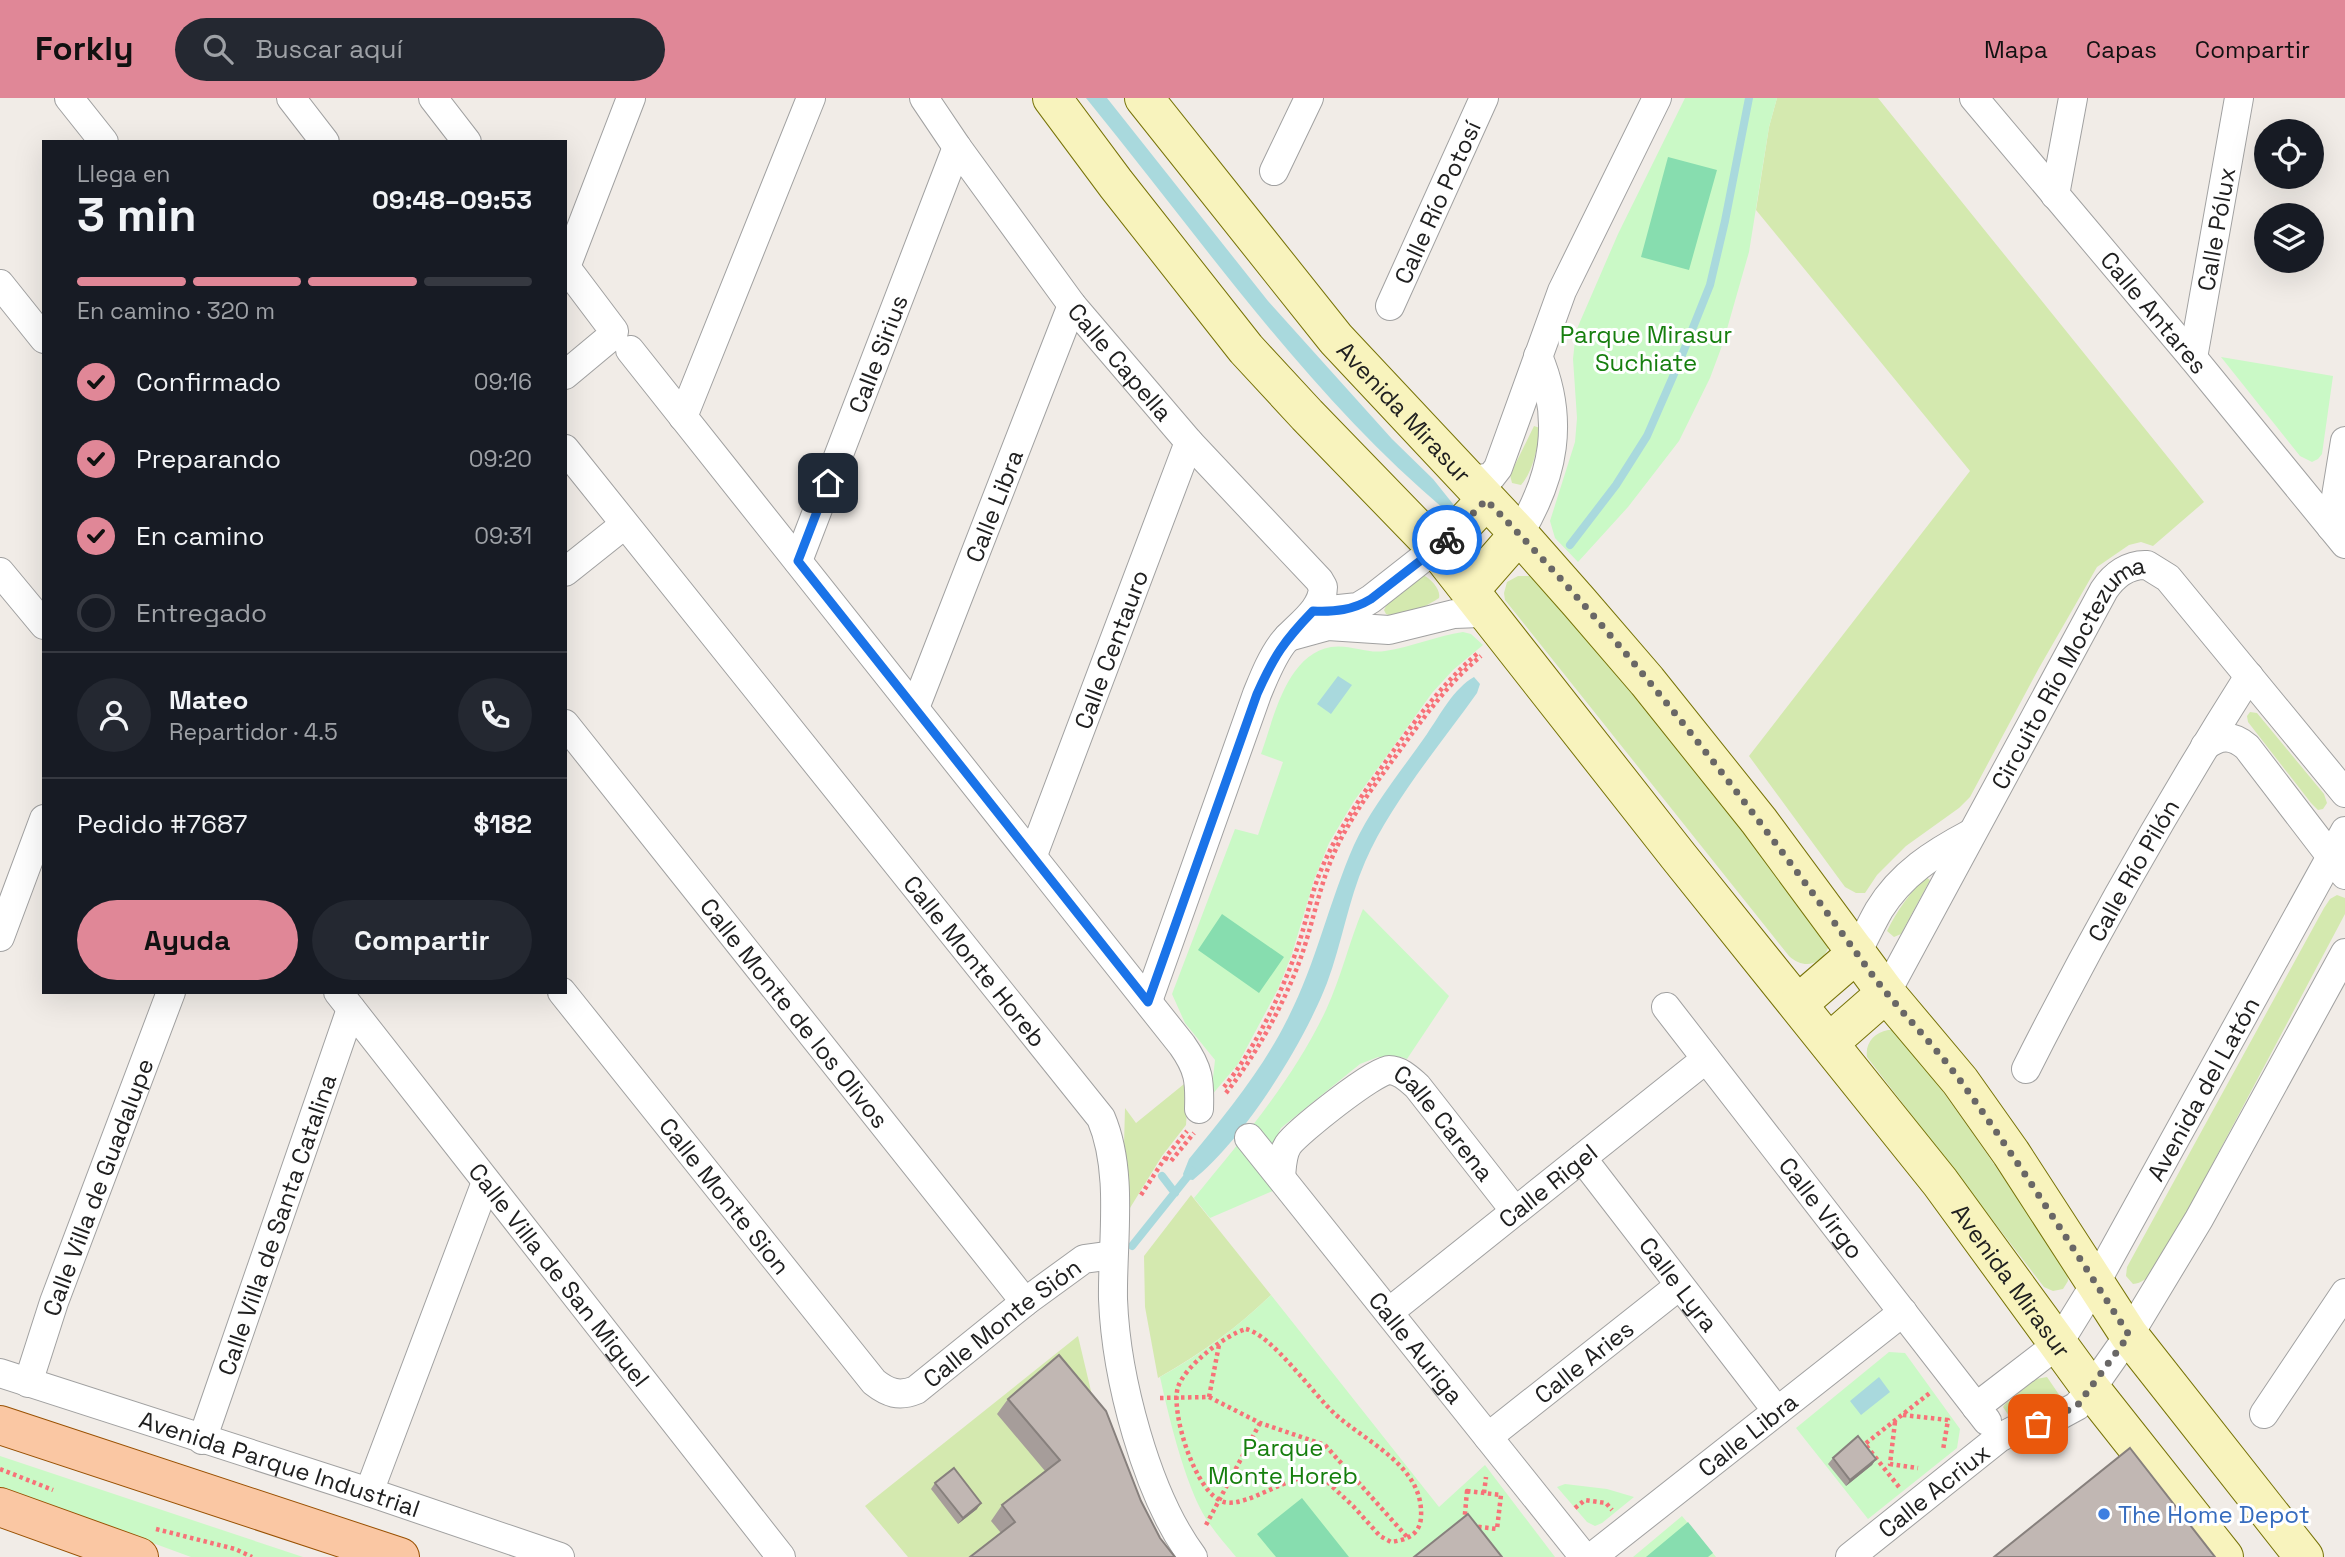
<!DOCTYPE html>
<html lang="es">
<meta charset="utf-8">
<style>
:root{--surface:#171b24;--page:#242831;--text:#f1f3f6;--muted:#9ea1a6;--line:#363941;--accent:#e08797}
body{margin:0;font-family:"Space Grotesk",sans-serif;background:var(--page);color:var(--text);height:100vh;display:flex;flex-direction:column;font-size:26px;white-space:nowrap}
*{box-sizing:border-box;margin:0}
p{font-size:23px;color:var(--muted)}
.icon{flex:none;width:38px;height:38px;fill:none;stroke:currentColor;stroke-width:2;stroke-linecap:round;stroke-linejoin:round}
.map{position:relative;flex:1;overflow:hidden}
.details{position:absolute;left:42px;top:42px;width:525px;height:854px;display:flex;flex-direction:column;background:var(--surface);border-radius:0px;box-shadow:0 7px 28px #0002}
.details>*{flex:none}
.controls{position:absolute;left:2254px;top:21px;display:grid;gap:14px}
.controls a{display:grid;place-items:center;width:70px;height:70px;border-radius:50%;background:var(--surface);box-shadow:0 7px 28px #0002;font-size:35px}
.pin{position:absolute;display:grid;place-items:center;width:60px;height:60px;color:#fff;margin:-30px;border-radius:14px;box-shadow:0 4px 10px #0006}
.courier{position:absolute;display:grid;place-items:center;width:70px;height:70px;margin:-35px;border:5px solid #1a73e8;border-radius:50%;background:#fff;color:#222;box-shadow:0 2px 9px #0007}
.summary em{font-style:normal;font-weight:700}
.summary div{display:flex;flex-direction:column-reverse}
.summary{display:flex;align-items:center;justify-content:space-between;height:119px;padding:0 35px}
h1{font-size:46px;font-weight:700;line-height:52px}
.bar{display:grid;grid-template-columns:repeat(4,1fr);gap:10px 7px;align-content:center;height:84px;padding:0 35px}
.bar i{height:9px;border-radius:5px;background:var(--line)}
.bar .current{background:var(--accent)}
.bar p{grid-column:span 4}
.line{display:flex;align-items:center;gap:18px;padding:0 35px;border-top:2px solid var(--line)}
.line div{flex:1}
.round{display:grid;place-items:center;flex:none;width:74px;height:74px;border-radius:37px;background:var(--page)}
ol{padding:0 35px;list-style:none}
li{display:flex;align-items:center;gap:21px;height:77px}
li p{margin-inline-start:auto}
li .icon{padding:7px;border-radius:50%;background:var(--accent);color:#111;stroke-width:4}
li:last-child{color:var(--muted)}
li i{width:38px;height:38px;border:4px solid var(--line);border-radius:50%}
.cta{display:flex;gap:14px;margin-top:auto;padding:14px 35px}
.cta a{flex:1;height:80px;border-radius:42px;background:var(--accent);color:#111;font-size:28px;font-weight:700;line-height:80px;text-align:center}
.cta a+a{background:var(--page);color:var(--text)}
header{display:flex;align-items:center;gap:42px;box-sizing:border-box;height:98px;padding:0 35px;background:var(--accent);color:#111}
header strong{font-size:33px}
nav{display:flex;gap:38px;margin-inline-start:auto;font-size:24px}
.search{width:490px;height:63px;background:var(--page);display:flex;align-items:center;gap:18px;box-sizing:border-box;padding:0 24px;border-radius:38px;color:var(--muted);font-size:26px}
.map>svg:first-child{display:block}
</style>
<header>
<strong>Forkly</strong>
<div class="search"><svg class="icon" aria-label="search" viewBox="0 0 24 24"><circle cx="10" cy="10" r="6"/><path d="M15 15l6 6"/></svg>Buscar aquí</div>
<nav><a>Mapa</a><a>Capas</a><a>Compartir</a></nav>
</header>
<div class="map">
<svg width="2345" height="1459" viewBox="0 0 2345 1459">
<rect width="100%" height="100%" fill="#f1ece7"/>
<path fill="#d4e9af" d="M1777,0h101l326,404 -51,44 -12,-4 -12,3 -32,22 -58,101 -69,129 -11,11 -53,38 -29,29 -12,18h-9l-11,-6 -96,-131 221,-285 -214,-261 13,-83z
M1534,328l6,2c-2,18 -7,44 -19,57l-9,-2 -2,-8z
M1423,477c8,4 18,14 16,23 -12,8 -39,22 -53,16l-2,-4 3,-6z
M1518,478h14l163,191 134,179c-7,19 -25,24 -40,10l-284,-356 -1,-7 3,-11z
M2250,614l7,1 67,81 3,9 -4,6 -5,1 -7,-7 -63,-81 -1,-6z
M1926,779l4,3 -29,54 -7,3 -7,-6c11,-22 22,-37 39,-54z
M2337,797l8,3v16l-175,330c-9,14 -19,39 -37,40l-7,-8 1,-9 197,-359 6,-9z
M1888,932h7l8,6 71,99 93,136 1,10 -5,8 -10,2 -9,-4 -177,-230c-2,-14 7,-24 21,-27z
M1189,982l-3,45 -24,31 -40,65 3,-113 11,15z
M1191,1097l80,100c-35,34 -71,59 -113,83l-13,-71 -1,-51z
M1078,1238l25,106 -126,115h-69l-43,-51z
M2047,1279l13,19 -3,7 -48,13 -6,-9 2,-3 31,-25z"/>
<path fill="#caf9c6" d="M1685,0h92l-8,29 -20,125 -26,91 -13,35 -31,63 -51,66 -50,55 -23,-24 -5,-17 25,-79 2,-24 -4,-59 3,-28 42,-97z
M2221,259l112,19 -11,78 -4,5 -6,3 -12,-6z
M1463,534l8,2 12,11 -30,25 -21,23 -78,108 -25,42 -15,37 -22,74 -14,35 -40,75 -27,32 4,-36 -30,-37 -13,-29 63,-165 23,6 25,-73 -22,-8c13,-36 25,-99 70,-107 19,-3 36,7 54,4 26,-4 52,-15 78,-19z
M1363,811l86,87 -42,63 -6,-2h-23l-18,7 -79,64 -8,16 2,46 -65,28 -16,-20c48,-59 99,-118 132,-188 15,-32 23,-68 37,-101z
M1271,1197l168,212 46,-42 70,92h-319c-13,-16 -27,-31 -36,-49 -18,-37 -31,-90 -40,-131 41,-23 77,-49 111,-82z
M1889,1254l16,1 55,76 -3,19 -89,71 -72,-91z
M0,1358l303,101h-112l-191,-70z
M1565,1386l42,5 27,8 -32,26 -7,3 -8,-4 -30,-35z
M1682,1418l34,41h-83z"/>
<path fill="#87ddaf" d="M1668,59l49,13 -28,100 -48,-13z
M1222,816l62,43 -25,36 -61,-43z
M1302,1400l47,59h-73l-19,-23z
M1688,1424l25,31 -5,4h-62z"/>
<path fill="#a9d9dd" d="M1086,0h21l161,203 124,138 41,40 24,30 -6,6c-143,-119 -248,-274 -365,-417z
M1338,578l14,9 -21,29 -14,-10z
M1474,579l6,7 -3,9c-37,52 -87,111 -112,169 -17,39 -23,81 -38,121 -24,62 -83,156 -134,197l-8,-1 -2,-5 6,-15c36,-44 73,-89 98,-139 29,-56 42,-118 67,-175 18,-39 48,-75 73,-111 13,-19 27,-46 47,-57z
M1879,1279l11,15 -29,23 -11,-14z"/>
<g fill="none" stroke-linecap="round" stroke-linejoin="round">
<path stroke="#a9d9dd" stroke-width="8" d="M1570,447l46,-60 31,-49 31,-71 32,-80 15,-64 24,-123
M1162,1078l13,17
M1132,1148l60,-75"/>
<defs>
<g id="street">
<path d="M69,0l35,44"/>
<path d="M291,0l34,44"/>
<path d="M433,0l34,44"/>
<path id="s1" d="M924,0l33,49 115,158 117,137 130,138 4,7c0,24 -28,40 -41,57 -11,15 -18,33 -25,50l-109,307"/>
<path id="s2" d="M1974,0l219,260 152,186"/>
<path d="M1274,73l35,-73"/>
<path d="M2055,97l18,-97"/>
<path d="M565,168l49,65 -1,4 -48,40"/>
<path d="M566,169l65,-169"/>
<path d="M0,186l44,55"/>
<path id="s3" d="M1390,208l94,-208"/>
<path d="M630,252l552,695c17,24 18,36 17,64"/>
<path id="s4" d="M2193,260l46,-260"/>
<path d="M683,319l128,-319"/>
<path id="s5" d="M565,351l536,669c23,54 11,124 12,181 3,78 33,195 80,258"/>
<path d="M1465,379l7,3 19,-3 7,-9 64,-177 95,-193"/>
<path d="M2331,429l14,-86"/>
<path d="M1519,436c35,-58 46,-114 19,-178"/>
<path id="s6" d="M798,463l159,-414"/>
<path d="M0,474l44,53"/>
<path d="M565,474l59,-47"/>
<path d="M1320,513l38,-4 13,-8 65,-51"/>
<path d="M1288,539l40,-11 61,4 65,-16 26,-1 10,4"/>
<path id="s7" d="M915,610l157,-403"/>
<path id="s8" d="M565,626l460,578"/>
<path d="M2205,648c15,-11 27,-12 42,1l98,128"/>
<path id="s9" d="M1033,757l156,-413"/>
<path d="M0,839l44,-118"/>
<path d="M1857,855c7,-14 14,-29 22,-43 22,-36 55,-57 91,-76"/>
<path id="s10" d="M338,894l443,565"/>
<path id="s11" d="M562,894l312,390c14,11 25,15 42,8l109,-88 59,-43 29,-4"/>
<path id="s12" d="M1886,895l218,-403c10,-15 25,-26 43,-25l21,13 177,215"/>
<path id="s13" d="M1666,909l321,414"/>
<path id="s14" d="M2026,971c68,-135 142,-265 223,-393"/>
<path id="s15" d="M1249,1040l335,419"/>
<path id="s16" d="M1582,1060l195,253"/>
<path id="s17" d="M1281,1079c1,-11 1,-23 7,-32 9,-13 87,-75 101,-75 11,0 20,9 28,16l98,125"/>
<path id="s18" d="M1389,1214l317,-253"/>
<path id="s19" d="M0,1275l369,119 191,65"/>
<path id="s20" d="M28,1285l26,-81 117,-310"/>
<path id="s21" d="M1976,1309l82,-63 37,-60 250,-453"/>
<path d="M2264,1316l81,-121"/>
<path id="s22" d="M1488,1339l191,-151"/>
<path id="s23" d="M202,1342l149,-431"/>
<path d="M369,1394l117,-310"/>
<path id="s24" d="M1592,1459l311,-245"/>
<path id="s25" d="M1850,1459l149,-119 25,-13 29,-6 24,-13 14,-17 38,-54 70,-116 146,-266"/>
</g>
<g id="secondary">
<path id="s26" d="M1052,0l64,86 130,165 61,66 129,133 243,309 261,325 151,207 133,168"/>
<path id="s27" d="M1144,0l192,241 183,195 60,68 68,79 112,140 127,172 74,88 51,72 118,182 175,222"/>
<path d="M1436,450l18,-14 32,-34"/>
<path d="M1470,492l49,-56"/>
<path d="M1798,906l59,-51"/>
<path d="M1829,945l57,-50"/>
</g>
<path id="primary" d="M0,1327l400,132
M0,1409l139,50"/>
</defs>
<use href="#street" stroke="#a1a1a1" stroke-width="30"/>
<use href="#secondary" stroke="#777307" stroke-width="40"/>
<use href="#primary" stroke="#995103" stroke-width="40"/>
<path stroke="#f77278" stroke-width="4.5" stroke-dasharray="3.5 3.5" stroke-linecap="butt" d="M1224,989c31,-38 58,-94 74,-141 8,-23 12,-48 21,-71 17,-43 43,-80 70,-118 28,-39 53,-73 89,-104
M1226,995c29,-37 53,-80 71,-125 15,-38 21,-80 38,-117 15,-33 38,-64 60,-94 27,-37 51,-72 86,-101
M1165,1060l6,3 23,-28
M1141,1097l24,-37 22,-27
M1246,1231c26,6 68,66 89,85 32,29 89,52 86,103 -1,18 -15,23 -30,25l-11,-6 -27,-30 -32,-30c-33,-3 -73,32 -97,26 -28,-7 -54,-90 -46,-115 7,-21 47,-52 68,-58z
M1209,1299l10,-52
M1160,1300l49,-1 51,26 65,22 83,93
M1903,1317l45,5 -5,30
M1895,1324l-5,42 28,4
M0,1371l53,21
M1899,1389l-34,-43 66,-52
M1467,1393l34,4 -4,34 -33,-4z
M1484,1395l2,-16
M1575,1410l10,-8 21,3 6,7
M1206,1427l54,-102
M156,1431l79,20 17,8"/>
<use href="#street" stroke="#fff" stroke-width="28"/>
<use href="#secondary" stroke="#f8f3bd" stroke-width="38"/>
<use href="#primary" stroke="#fac7a3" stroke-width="38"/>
</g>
<path fill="#a69d9a" d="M1008,1301l133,102 -140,32 -10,-12 11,-16 43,-34 -48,-57z
M1833,1360l43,1 -4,6 -26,21 -18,-22z
M935,1385l42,26 -19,15 -27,-35z"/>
<path fill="#87807d" d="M1876,1361l-4,6 -26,21 4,-6z
M981,1405l-4,6 -19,15 5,-6z"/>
<path fill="#c1b7b3" stroke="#87807d" stroke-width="2" d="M1059,1257l47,56 35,90 19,37 15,19h-205l45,-35 -13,-17 58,-45 -52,-61z
M1858,1338l18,23 -26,21 -17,-22z
M2130,1350l85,109h-221z
M954,1370l27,35 -18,15 -28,-35z
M1468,1416l34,43h-88z"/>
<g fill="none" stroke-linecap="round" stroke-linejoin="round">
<path stroke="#696766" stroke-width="7" stroke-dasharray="0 12.6" d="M1447,442l39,-40c143,144 266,309 385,473 28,38 63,71 91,110 59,82 112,167 167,252l-52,71 -39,18"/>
<path stroke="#1a73e8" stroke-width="9" d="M828,385l-30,78 350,441 109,-308c17,-38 27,-53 56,-83 22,1 40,-1 58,-12l76,-59"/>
</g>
<circle fill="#3f7fe0" stroke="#fff" stroke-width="2.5" cx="2104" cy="1416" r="7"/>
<g text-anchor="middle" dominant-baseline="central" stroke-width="6" stroke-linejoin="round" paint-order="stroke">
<g font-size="24" fill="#202020" stroke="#fff">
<text stroke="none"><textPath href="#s3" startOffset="114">Calle Río Potosí</textPath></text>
<text stroke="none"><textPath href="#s4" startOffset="131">Calle Pólux</textPath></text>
<text stroke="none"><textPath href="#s2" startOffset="280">Calle Antares</textPath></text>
<text stroke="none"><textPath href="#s6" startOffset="222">Calle Sirius</textPath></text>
<text stroke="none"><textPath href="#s1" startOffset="329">Calle Capella</textPath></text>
<text stroke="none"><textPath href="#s27" startOffset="408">Avenida Mirasur</textPath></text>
<text stroke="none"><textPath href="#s7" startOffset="217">Calle Libra</textPath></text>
<text stroke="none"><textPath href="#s9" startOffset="220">Calle Centauro</textPath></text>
<text stroke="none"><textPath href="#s12" startOffset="371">Circuito Río Moctezuma</textPath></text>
<text stroke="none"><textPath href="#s14" startOffset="226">Calle Río Pilón</textPath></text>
<text stroke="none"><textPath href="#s5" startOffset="656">Calle Monte Horeb</textPath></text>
<text stroke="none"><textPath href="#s8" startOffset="369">Calle Monte de los Olivos</textPath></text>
<text stroke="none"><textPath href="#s21" startOffset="397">Avenida del Latón</textPath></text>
<text stroke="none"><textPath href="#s17" startOffset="238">Calle Carena</textPath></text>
<text stroke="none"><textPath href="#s18" startOffset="203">Calle Rigel</textPath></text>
<text stroke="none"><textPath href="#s20" startOffset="208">Calle Villa de Guadalupe</textPath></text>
<text stroke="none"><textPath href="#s11" startOffset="261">Calle Monte Sion</textPath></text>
<text stroke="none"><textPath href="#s13" startOffset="254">Calle Virgo</textPath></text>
<text stroke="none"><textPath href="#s23" startOffset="228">Calle Villa de Santa Catalina</textPath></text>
<text stroke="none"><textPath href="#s10" startOffset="359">Calle Villa de San Miguel</textPath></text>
<text stroke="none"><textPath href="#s26" startOffset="1524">Avenida Mirasur</textPath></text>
<text stroke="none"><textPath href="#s16" startOffset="159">Calle Lyra</textPath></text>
<text stroke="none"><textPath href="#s11" startOffset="654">Calle Monte Sión</textPath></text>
<text stroke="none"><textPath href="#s15" startOffset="268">Calle Auriga</textPath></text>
<text stroke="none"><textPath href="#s22" startOffset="122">Calle Aries</textPath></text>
<text stroke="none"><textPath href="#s24" startOffset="198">Calle Libra</textPath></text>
<text stroke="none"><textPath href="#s19" startOffset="294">Avenida Parque Industrial</textPath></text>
<text stroke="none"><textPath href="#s25" startOffset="107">Calle Acriux</textPath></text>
</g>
<g font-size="24" fill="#167f0e" stroke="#fff">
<text x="1646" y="236">Parque Mirasur<tspan x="1646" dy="28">Suchiate</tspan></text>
<text x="1283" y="1349">Parque<tspan x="1283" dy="28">Monte Horeb</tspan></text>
</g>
<g font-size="24" fill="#366cbe" stroke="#fff" text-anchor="start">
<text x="2118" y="1416">The Home Depot</text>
</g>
</g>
</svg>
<div class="controls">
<a><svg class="icon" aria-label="locate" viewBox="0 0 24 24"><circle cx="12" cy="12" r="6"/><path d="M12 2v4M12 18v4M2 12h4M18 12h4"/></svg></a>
<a><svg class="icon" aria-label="layers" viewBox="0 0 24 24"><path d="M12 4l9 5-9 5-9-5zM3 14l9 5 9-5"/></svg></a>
</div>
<div class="pin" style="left:2038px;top:1326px;background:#ea580c"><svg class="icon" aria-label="bag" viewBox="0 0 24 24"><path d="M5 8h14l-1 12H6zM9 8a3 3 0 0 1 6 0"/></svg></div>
<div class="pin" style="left:828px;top:385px;background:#1f2937"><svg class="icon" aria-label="home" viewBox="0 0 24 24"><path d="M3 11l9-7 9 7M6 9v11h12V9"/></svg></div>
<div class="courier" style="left:1447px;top:442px"><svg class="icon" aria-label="bike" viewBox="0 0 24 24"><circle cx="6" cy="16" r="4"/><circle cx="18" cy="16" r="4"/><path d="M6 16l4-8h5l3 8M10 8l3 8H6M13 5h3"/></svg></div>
<section class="details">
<div class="summary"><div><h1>3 min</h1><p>Llega en</p></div><em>09:48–09:53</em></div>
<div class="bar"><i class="current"></i><i class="current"></i><i class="current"></i><i></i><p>En camino · 320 m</p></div>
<ol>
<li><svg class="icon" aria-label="check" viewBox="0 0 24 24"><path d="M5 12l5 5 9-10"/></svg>Confirmado<p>09:16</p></li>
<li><svg class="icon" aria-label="check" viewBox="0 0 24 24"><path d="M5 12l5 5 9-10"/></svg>Preparando<p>09:20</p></li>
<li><svg class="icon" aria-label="check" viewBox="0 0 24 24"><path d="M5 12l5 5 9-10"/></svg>En camino<p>09:31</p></li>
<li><i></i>Entregado</li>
</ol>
<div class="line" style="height:126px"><a class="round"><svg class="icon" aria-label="person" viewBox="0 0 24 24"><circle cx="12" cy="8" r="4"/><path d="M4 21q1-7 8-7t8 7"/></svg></a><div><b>Mateo</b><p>Repartidor · 4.5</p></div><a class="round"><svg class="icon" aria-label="phone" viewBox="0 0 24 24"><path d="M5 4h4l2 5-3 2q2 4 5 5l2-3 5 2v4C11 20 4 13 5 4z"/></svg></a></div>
<div class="line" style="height:91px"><div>Pedido #7687</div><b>$182</b></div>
<div class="cta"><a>Ayuda</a><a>Compartir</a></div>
</section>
</div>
